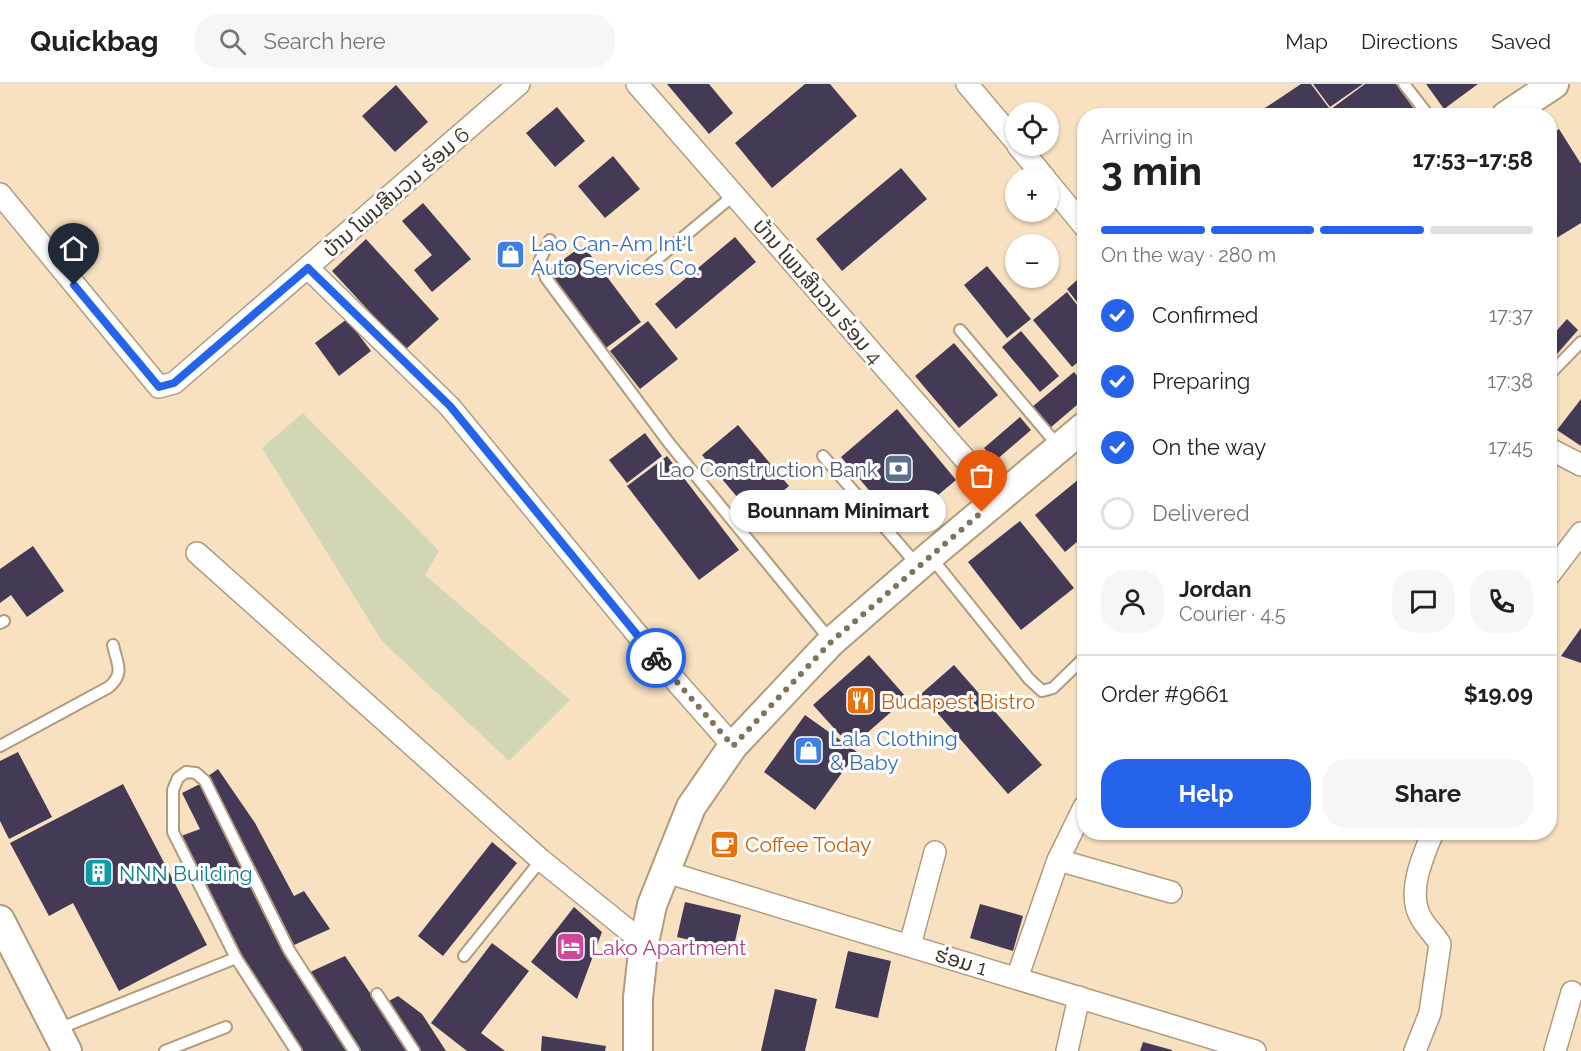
<!DOCTYPE html>
<meta charset="utf-8">
<style>
:root{--surface:#fff;--page:#f6f6f6;--text:#202124;--muted:#757577;--line:#e0e0e0;--accent:#2563eb}
body{margin:0;font-family:Raleway,"Noto Sans Lao",sans-serif;background:var(--page);color:var(--text);height:100vh;display:flex;flex-direction:column;font-size:22px;white-space:nowrap}
*{box-sizing:border-box;margin:0}
p{font-size:20px;color:var(--muted)}
.icon{flex:none;width:33px;height:33px;fill:none;stroke:currentColor;stroke-width:2;stroke-linecap:round;stroke-linejoin:round}
.map{position:relative;flex:1;overflow:hidden}
.drawer{position:absolute;left:1077px;top:24px;width:480px;height:732px;display:flex;flex-direction:column;background:var(--surface);border-radius:24px;box-shadow:0 2px 4px #0004}
.drawer>*{flex:none}
.tools{position:absolute;left:1005px;top:18px;display:grid;gap:12px}
.tools a{display:grid;place-items:center;width:54px;height:54px;border-radius:50%;background:var(--surface);box-shadow:0 2px 4px #0004;font-size:30px}
.pin{position:absolute;display:grid;place-items:center;width:51px;height:51px;color:#fff;margin:-62px -26px;border-radius:50% 50% 50% 0;rotate:-45deg;box-shadow:0 0 6px #0007}
.pin .icon{rotate:45deg}
.courier{position:absolute;display:grid;place-items:center;width:60px;height:60px;margin:-30px;border:4px solid #2563eb;border-radius:50%;background:#fff;color:#222;box-shadow:0 2px 8px #0007}
.bubble{position:absolute;height:42px;border-radius:21px;background:var(--surface);box-shadow:0 2px 4px #0004;font-size:20px;font-weight:700;line-height:42px;text-align:center}
.overview em{font-style:normal;font-weight:700}
.overview div{display:flex;flex-direction:column-reverse}
.overview{display:flex;align-items:center;justify-content:space-between;height:102px;padding:0 24px}
h1{font-size:39px;font-weight:700;line-height:45px}
.bar{display:grid;grid-template-columns:repeat(4,1fr);gap:9px 6px;align-content:center;height:72px;padding:0 24px}
.bar i{height:8px;border-radius:4px;background:var(--line)}
.bar .selected{background:var(--accent)}
.bar p{grid-column:span 4}
.line{display:flex;align-items:center;gap:15px;padding:0 24px;border-top:2px solid var(--line)}
.line div{flex:1}
.round{display:grid;place-items:center;flex:none;width:63px;height:63px;border-radius:24px;background:var(--page)}
ol{padding:0 24px;list-style:none}
li{display:flex;align-items:center;gap:18px;height:66px}
li p{margin-inline-start:auto}
li .icon{padding:6px;border-radius:50%;background:var(--accent);color:#fff;stroke-width:4}
li:last-child{color:var(--muted)}
li i{width:33px;height:33px;border:3px solid var(--line);border-radius:50%}
.action{display:flex;gap:12px;margin-top:auto;padding:12px 24px}
.action a{flex:1;height:69px;border-radius:24px;background:var(--accent);color:#fff;font-size:24px;font-weight:700;line-height:69px;text-align:center}
.action a+a{background:var(--page);color:var(--text)}
header{display:flex;align-items:center;gap:36px;box-sizing:border-box;height:84px;padding:0 30px;background:var(--surface);border-bottom:2px solid var(--line)}
header strong{font-size:28px}
nav{display:flex;gap:33px;margin-inline-start:auto;font-size:21px}
.search{width:420px;height:54px;background:var(--page);display:flex;align-items:center;gap:15px;box-sizing:border-box;padding:0 21px;border-radius:24px;color:var(--muted);font-size:22px}
.map>svg:first-child{display:block}
</style>
<header>
<strong>Quickbag</strong>
<div class="search"><svg class="icon" aria-label="search" viewBox="0 0 24 24"><circle cx="10" cy="10" r="6"/><path d="M15 15l6 6"/></svg>Search here</div>
<nav><a>Map</a><a>Directions</a><a>Saved</a></nav>
</header>
<div class="map">
<svg width="1581" height="967" viewBox="0 0 1581 967">
<rect width="100%" height="100%" fill="#f7e1c0"/>
<path fill="#d3d6b4" d="M303,329l136,138 -14,24 145,125 -61,61 -127,-120 -120,-193z"/>
<path fill="#453a56" d="M667,0h42l24,29 -24,21z
M805,0h25l27,32 -85,72 -37,-45z
M1301,0h10l18,24 -10,8h-53l-4,-6z
M1313,0h50l-33,23z
M1365,0h31l23,32h-83l-5,-7z
M1426,0h52l-34,25z
M396,1l32,37 -33,30 -33,-36z
M557,23l28,34 -30,26 -29,-34z
M1559,45l22,35v59l-31,19v-107z
M613,72l27,33 -35,29 -27,-32z
M901,84l26,31 -85,72 -26,-32z
M423,119l48,56 -39,33 -18,-22 18,-15 -30,-34z
M735,153l21,25 -80,67 -21,-25z
M366,155l73,80 -34,31 -73,-79z
M583,161l58,77 -35,26 -58,-77z
M987,182l44,53 -24,19 -43,-53z
M1084,190v37l-17,-22z
M1067,208l17,22v43l-12,10 -39,-47z
M347,235l24,32 -32,25 -24,-33z
M1567,235l11,11 -28,32v-24z
M648,237l30,38 -38,30 -30,-38z
M1021,247l38,45 -19,16 -38,-45z
M954,259l44,52 -39,33 -44,-52z
M1074,288l10,12v15l-34,29 -18,-21z
M1581,315v47l-24,-16z
M897,325l59,71 -56,47 -59,-70z
M1020,333l11,13 -36,31 -11,-13z
M738,341l51,61 -36,30 -51,-61z
M645,349l17,23 -35,27 -18,-23z
M667,372l72,94 -40,30 -72,-94z
M1084,391v61l-19,16 -30,-37z
M1020,437l54,67 -53,42 -53,-68z
M33,462l31,45 -37,26 -16,-22 -11,8v-34z
M1581,544v35l-20,-7z
M869,571l38,43 -56,49 -38,-42z
M954,581l88,100 -34,29 -87,-100z
M805,631l52,37 -42,58 -51,-38z
M18,668l34,65 -43,22 -9,-18v-60z
M218,685l37,54 39,73 10,-5 26,38 -36,16 -58,-116 -29,-52z
M123,700l84,161 -88,46 -46,-88 -24,13 -39,-73z
M200,700l86,171 65,96h-48l-49,-70 -73,-145 19,-7 -18,-36z
M492,758l25,21 -74,93 -25,-20z
M685,818l56,13 -8,35 -56,-13z
M980,820l43,12 -10,35 -43,-13z
M574,823l28,25 -25,67 -46,-37z
M492,859l37,28 -48,62 24,18h-38l-36,-28z
M848,867l43,10 -13,57 -43,-10z
M345,872l64,95h-48l-53,-78z
M775,905l42,10 -12,52h-44z
M398,912l24,18 24,37h-28l-33,-48z
M542,952l64,10 -1,5h-64z
M1143,958l29,8v1h-32z"/>
<g fill="none" stroke-linecap="round" stroke-linejoin="round">
<defs>
<path id="lane" d="M1404,0l25,32
M550,156l-10,20 6,18 123,165 162,198
M651,180l83,-69
M960,246l100,118
M1550,290l31,-32
M823,372l95,110
M930,472l99,123 13,12 11,-3 31,-30
M0,539l4,-2
M0,662l109,-59c16,-14 8,-23 4,-42
M464,872l77,-96
M377,910l37,57
M58,945l178,-71
M165,967l61,-24
M296,967l-60,-93 -63,-126v-42l5,-12 8,-6 10,1 9,8 84,169 65,101"/>
<path id="street" d="M637,0l362,414
M967,0l49,58
M1018,62l27,32
M1048,98l36,44
M0,110l159,193 15,-4 345,-299
M308,184l142,139 224,272 59,67
M1550,365l31,16
M197,469l344,307 103,83
M1550,490l31,-41
M1058,776l113,32
M666,788l589,179
M910,861l25,-93
M1017,894l41,-118 26,-53
M1067,967l12,-54
M1415,967l15,-38 10,-69c-6,-11 -16,-18 -21,-30 -11,-25 4,-58 14,-82
M1555,967l17,-59"/>
<path id="secondary" d="M1506,32l48,-32
M0,836l67,131
M638,967v-53l6,-55 8,-38 39,-98 42,-61 98,-104 99,-86 154,-129"/>
</defs>
<use href="#lane" stroke="#b09c7d" stroke-width="14"/>
<use href="#street" stroke="#b09c7d" stroke-width="24"/>
<use href="#secondary" stroke="#b09c7d" stroke-width="32"/>
<use href="#lane" stroke="#fff" stroke-width="10"/>
<use href="#street" stroke="#fff" stroke-width="21"/>
<use href="#secondary" stroke="#fff" stroke-width="28"/>
</g>
<g fill="none" stroke-linecap="round" stroke-linejoin="round">
<path stroke="#7f725e" stroke-width="6" stroke-dasharray="0 10.8" d="M656,574l77,88 98,-104 151,-130"/>
<path stroke="#2563eb" stroke-width="8" d="M74,201l85,102 15,-4 134,-115 142,138 206,252"/>
</g>
<defs>
<symbol id="shop-square" viewBox="-11 -11 22 22"><rect x="-9" y="-9" width="18" height="18" rx="4" fill="#3f7fe0" stroke="#fff"/><path d="M-5-2.5h2.3a2.7 3.5 0 0 1 5.4 0H5L5.5 6h-11ZM-1.5-2.5h3a1.5 2.3 0 0 0-3 0Z" fill="#fff"/></symbol>
<symbol id="bank-square" viewBox="-11 -11 22 22"><rect x="-9" y="-9" width="18" height="18" rx="4" fill="#5c6f8a" stroke="#fff"/><path d="M-6-4H6V4H-6ZM0-2.3a2.3 2.3 0 1 0 0 4.6a2.3 2.3 0 1 0 0-4.6Z" fill="#fff"/></symbol>
<symbol id="restaurant-square" viewBox="-11 -11 22 22"><rect x="-9" y="-9" width="18" height="18" rx="4" fill="#e8710a" stroke="#fff"/><path d="M-5-6h1v4h1v-4h1v4h1v-4h1v5L-1.5 .5V6h-2V.5L-5-1ZM5-6V6H3V1.5H1.5Q1.5-4 5-6Z" fill="#fff"/></symbol>
<symbol id="cafe-square" viewBox="-11 -11 22 22"><rect x="-9" y="-9" width="18" height="18" rx="4" fill="#e8710a" stroke="#fff"/><path d="M-5.5-4.5H6V0H3Q3 3.5 0 3.5H-2.5Q-5.5 3.5-5.5 0ZM3-3.2v2h1.7v-2ZM-6 4.5H4V6H-6Z" fill="#fff"/></symbol>
<symbol id="building-square" viewBox="-11 -11 22 22"><rect x="-9" y="-9" width="18" height="18" rx="4" fill="#0f9aa8" stroke="#fff"/><path d="M-4-6H4V6H1V3H-1V6H-4ZM-2.5-4.3h1.7v1.8h-1.7ZM.8-4.3h1.7v1.8H.8ZM-2.5-1h1.7V.8h-1.7ZM.8-1h1.7V.8H.8Z" fill="#fff"/></symbol>
<symbol id="hotel-square" viewBox="-11 -11 22 22"><rect x="-9" y="-9" width="18" height="18" rx="4" fill="#d1479c" stroke="#fff"/><path d="M-6-4.5h1.5V1H6V5H4.5V3h-9V5H-6ZM-4 0a1.8 1.8 0 1 1 3.6 0ZM.5 0V-2.5h3Q6-2.5 6 0Z" fill="#fff"/></symbol>
</defs>
<g fill-rule="evenodd">
<use href="#shop-square" x="494" y="154" width="33" height="33"/>
<use href="#bank-square" x="882" y="368" width="33" height="33"/>
<use href="#restaurant-square" x="844" y="600" width="33" height="33"/>
<use href="#shop-square" x="792" y="650" width="33" height="33"/>
<use href="#cafe-square" x="708" y="744" width="33" height="33"/>
<use href="#building-square" x="82" y="772" width="33" height="33"/>
<use href="#hotel-square" x="554" y="846" width="33" height="33"/>
</g>
<g text-anchor="middle" dominant-baseline="central" stroke-width="6" stroke-linejoin="round" paint-order="stroke">
<g font-size="21" fill="#3e3629" stroke="#fff">
<text transform="translate(396 108) rotate(-41)">ບ້ານ ໂພນສີນວນ ຮ່ອມ 6</text>
<text transform="translate(818 207) rotate(49)">ບ້ານ ໂພນສີນວນ ຮ່ອມ 4</text>
<text transform="translate(961 877) rotate(17)">ຮ່ອມ 1</text>
</g>
<g font-size="21" fill="#366cbe" stroke="#fff" text-anchor="start">
<text x="531" y="159">Lao Can-Am Int'l<tspan x="531" dy="24">Auto Services Co.</tspan></text>
<text x="830" y="654">Lala Clothing<tspan x="830" dy="24">&amp; Baby</tspan></text>
</g>
<g font-size="21" fill="#4e5e75" stroke="#fff" text-anchor="end">
<text x="878" y="385">Lao Construction Bank</text>
</g>
<g font-size="21" fill="#c56008" stroke="#fff" text-anchor="start">
<text x="881" y="617">Budapest Bistro</text>
<text x="745" y="760">Coffee Today</text>
</g>
<g font-size="21" fill="#0d838f" stroke="#fff" text-anchor="start">
<text x="119" y="789">NNN Building</text>
</g>
<g font-size="21" fill="#b23c85" stroke="#fff" text-anchor="start">
<text x="591" y="863">Lako Apartment</text>
</g>
</g>
</svg>
<div class="tools">
<a><svg class="icon" aria-label="locate" viewBox="0 0 24 24"><circle cx="12" cy="12" r="6"/><path d="M12 2v4M12 18v4M2 12h4M18 12h4"/></svg></a>
<a>+</a>
<a>−</a>
</div>
<div class="pin" style="left:982px;top:428px;background:#ea580c"><svg class="icon" aria-label="bag" viewBox="0 0 24 24"><path d="M5 8h14l-1 12H6zM9 8a3 3 0 0 1 6 0"/></svg></div>
<div class="pin" style="left:74px;top:201px;background:#1f2937"><svg class="icon" aria-label="home" viewBox="0 0 24 24"><path d="M3 11l9-7 9 7M6 9v11h12V9"/></svg></div>
<div class="courier" style="left:656px;top:574px"><svg class="icon" aria-label="bike" viewBox="0 0 24 24"><circle cx="6" cy="16" r="4"/><circle cx="18" cy="16" r="4"/><path d="M6 16l4-8h5l3 8M10 8l3 8H6M13 5h3"/></svg></div>
<div class="bubble" style="left:730px;top:406px;width:216px">Bounnam Minimart</div>
<section class="drawer">
<div class="overview"><div><h1>3 min</h1><p>Arriving in</p></div><em>17:53–17:58</em></div>
<div class="bar"><i class="selected"></i><i class="selected"></i><i class="selected"></i><i></i><p>On the way · 280 m</p></div>
<ol>
<li><svg class="icon" aria-label="check" viewBox="0 0 24 24"><path d="M5 12l5 5 9-10"/></svg>Confirmed<p>17:37</p></li>
<li><svg class="icon" aria-label="check" viewBox="0 0 24 24"><path d="M5 12l5 5 9-10"/></svg>Preparing<p>17:38</p></li>
<li><svg class="icon" aria-label="check" viewBox="0 0 24 24"><path d="M5 12l5 5 9-10"/></svg>On the way<p>17:45</p></li>
<li><i></i>Delivered</li>
</ol>
<div class="line" style="height:108px"><a class="round"><svg class="icon" aria-label="person" viewBox="0 0 24 24"><circle cx="12" cy="8" r="4"/><path d="M4 21q1-7 8-7t8 7"/></svg></a><div><b>Jordan</b><p>Courier · 4.5</p></div><a class="round"><svg class="icon" aria-label="chat" viewBox="0 0 24 24"><path d="M4 5h16v11H9l-5 4z"/></svg></a><a class="round"><svg class="icon" aria-label="phone" viewBox="0 0 24 24"><path d="M5 4h4l2 5-3 2q2 4 5 5l2-3 5 2v4C11 20 4 13 5 4z"/></svg></a></div>
<div class="line" style="height:78px"><div>Order #9661</div><b>$19.09</b></div>
<div class="action"><a>Help</a><a>Share</a></div>
</section>
</div>
